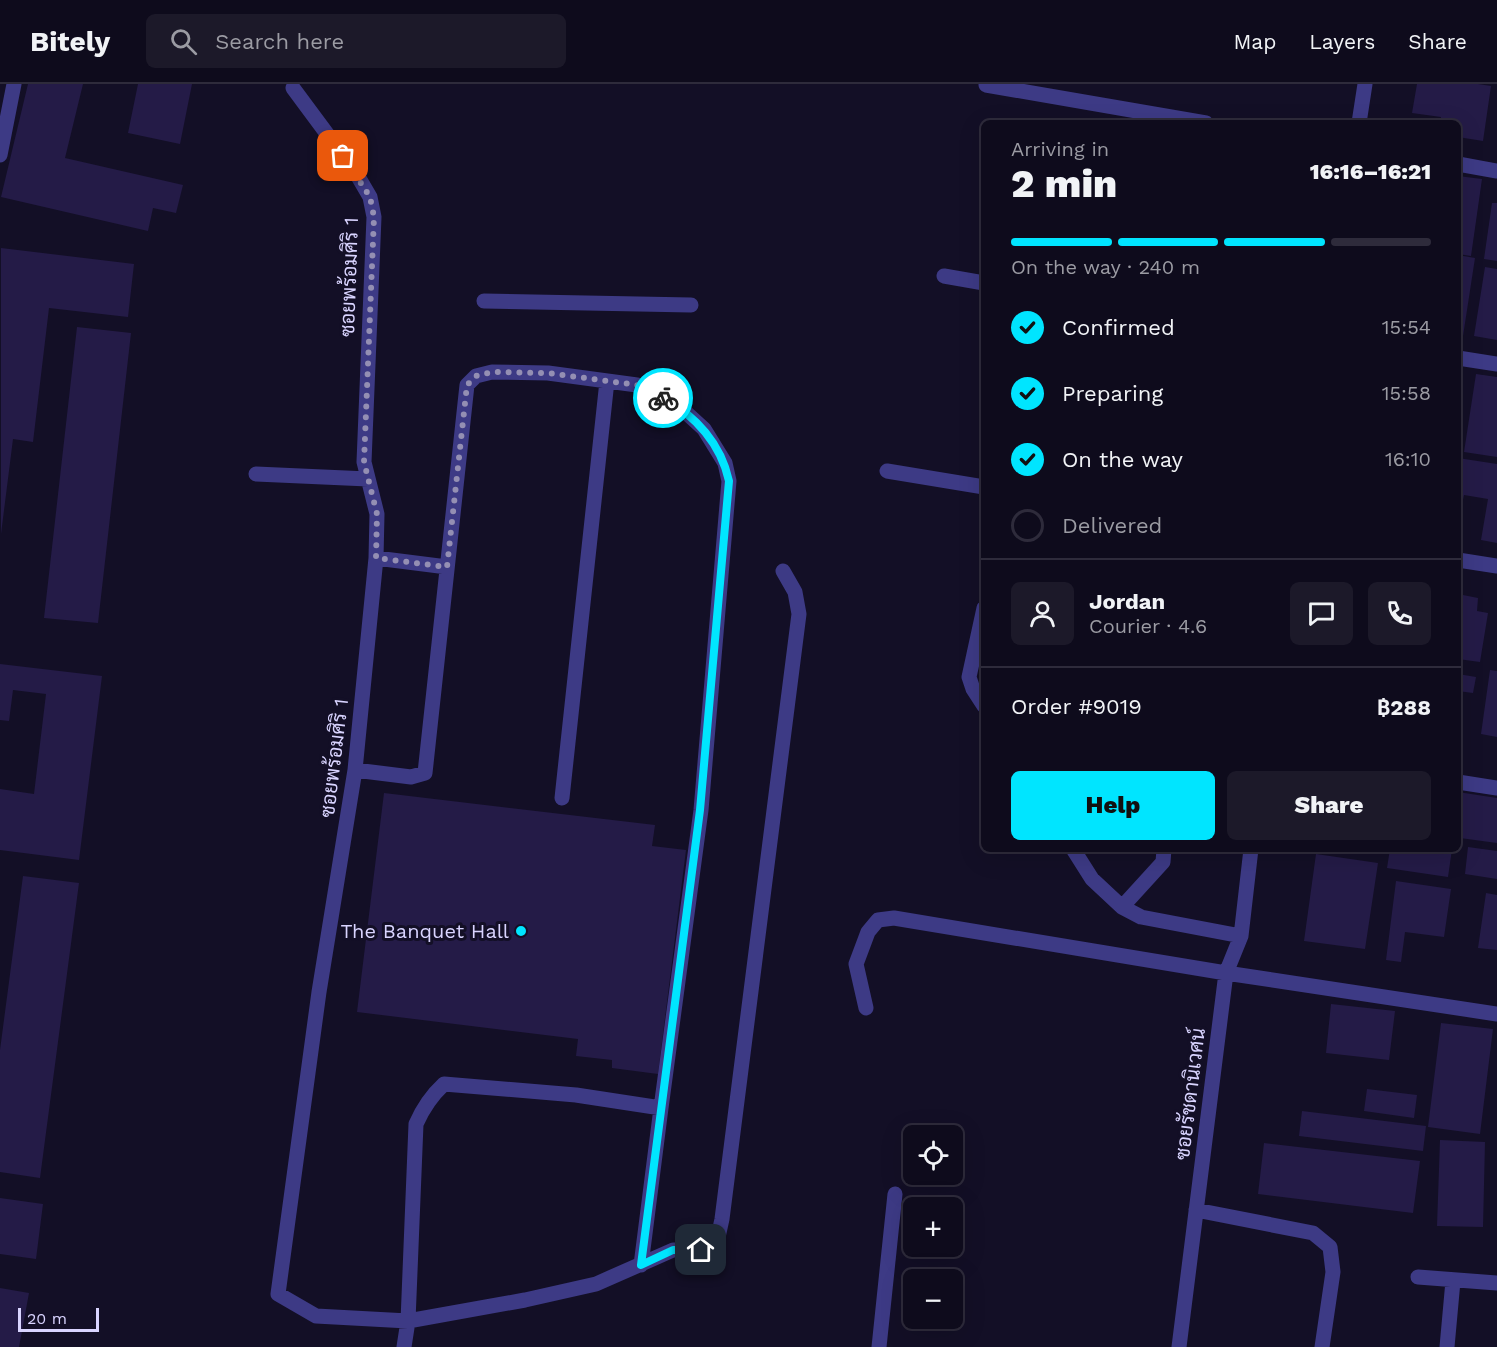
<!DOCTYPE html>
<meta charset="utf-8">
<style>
:root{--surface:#0e0b1c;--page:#1c1929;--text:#f1f3f6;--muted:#9b9ba3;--line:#2e2b3b;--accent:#00e5ff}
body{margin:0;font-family:"Work Sans",Sarabun,sans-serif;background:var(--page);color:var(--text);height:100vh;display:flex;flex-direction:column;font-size:22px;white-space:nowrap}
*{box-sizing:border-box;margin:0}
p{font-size:20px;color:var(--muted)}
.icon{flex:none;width:33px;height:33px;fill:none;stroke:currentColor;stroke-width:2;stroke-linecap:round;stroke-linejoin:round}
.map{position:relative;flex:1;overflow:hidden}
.side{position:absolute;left:981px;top:36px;width:480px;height:732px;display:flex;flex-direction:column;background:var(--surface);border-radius:9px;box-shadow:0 6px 24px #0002,0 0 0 2px var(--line)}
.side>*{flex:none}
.controls{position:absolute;left:903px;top:1041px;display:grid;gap:12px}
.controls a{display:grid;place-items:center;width:60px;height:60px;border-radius:9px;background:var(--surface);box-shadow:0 6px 24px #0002,0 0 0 2px var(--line);font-size:30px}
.scale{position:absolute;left:18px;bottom:15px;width:81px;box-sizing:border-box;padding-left:6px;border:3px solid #d9d4ff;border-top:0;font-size:16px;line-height:21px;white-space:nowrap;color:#d9d4ff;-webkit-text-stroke:4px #130f26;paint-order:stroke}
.pin{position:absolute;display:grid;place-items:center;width:51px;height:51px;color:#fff;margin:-26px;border-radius:12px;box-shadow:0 3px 9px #0006}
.courier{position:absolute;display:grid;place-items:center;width:60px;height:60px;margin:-30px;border:4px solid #00e5ff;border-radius:50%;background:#fff;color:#222;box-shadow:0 2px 8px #0007}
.summary em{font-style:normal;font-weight:800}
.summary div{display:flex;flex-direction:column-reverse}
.summary{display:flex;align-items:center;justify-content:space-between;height:102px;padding:0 30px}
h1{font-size:39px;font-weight:800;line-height:45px}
.bar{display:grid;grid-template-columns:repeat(4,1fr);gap:9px 6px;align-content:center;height:72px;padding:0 30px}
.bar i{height:8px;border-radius:4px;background:var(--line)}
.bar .selected{background:var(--accent)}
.bar p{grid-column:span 4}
.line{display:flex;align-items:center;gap:15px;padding:0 30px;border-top:2px solid var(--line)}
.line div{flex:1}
.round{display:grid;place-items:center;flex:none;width:63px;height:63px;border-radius:9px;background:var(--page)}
ol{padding:0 30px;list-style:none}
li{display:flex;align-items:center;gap:18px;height:66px}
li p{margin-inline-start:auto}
li .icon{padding:6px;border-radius:50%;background:var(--accent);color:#111;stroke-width:4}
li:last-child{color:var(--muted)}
li i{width:33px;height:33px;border:3px solid var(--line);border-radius:50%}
.action{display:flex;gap:12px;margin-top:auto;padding:12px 30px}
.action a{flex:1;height:69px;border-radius:9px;background:var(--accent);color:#111;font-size:24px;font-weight:800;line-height:69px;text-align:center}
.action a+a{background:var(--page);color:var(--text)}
header{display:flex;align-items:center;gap:36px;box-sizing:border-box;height:84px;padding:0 30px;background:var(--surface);border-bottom:2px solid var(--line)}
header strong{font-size:28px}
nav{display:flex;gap:33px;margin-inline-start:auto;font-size:21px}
.search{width:420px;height:54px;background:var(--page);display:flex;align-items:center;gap:15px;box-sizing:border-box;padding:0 21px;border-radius:9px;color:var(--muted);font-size:22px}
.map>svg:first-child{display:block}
</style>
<header>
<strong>Bitely</strong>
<div class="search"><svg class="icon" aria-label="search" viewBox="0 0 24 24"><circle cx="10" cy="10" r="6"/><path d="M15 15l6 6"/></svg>Search here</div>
<nav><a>Map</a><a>Layers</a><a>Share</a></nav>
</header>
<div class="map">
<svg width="1497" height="1263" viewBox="0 0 1497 1263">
<rect width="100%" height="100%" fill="#130f26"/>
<path fill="#241b47" d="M28,0h55l-18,74 118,27 -7,28 -23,-5 -5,23 -147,-34z
M138,0h54l-12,60 -52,-11z
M1417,0h61l13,2 -8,55 -25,-4v-14h-18l1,-6 -29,-4z
M1458,92l24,3 -11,77 -13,-2z
M1492,119h5v58l-13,-2z
M1,164l133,16 -6,53 -79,-9 -16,134 -20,-3 -12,95z
M1458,171l17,3 -12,78 -5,-1z
M1485,183l12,2v71l-23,-4z
M77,243l54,6 -33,290 -54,-5z
M1476,290l21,3v80l-33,-5z
M1458,374l39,6v79l-16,-3 7,-41 -24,-4 -6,29z
M1463,511l15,3 -1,13 11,2 -8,49 -22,-3v-50h3z
M0,580l102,12 -23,184 -79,-10v-61l34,5 12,-100 -33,-4 -4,31 -9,-1z
M1490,586l7,1v66l-16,-3z
M1458,590l18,3 -3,16 -15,-2z
M1458,708l39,6v45l-37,-5 1,-4h-3z
M384,709l271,32 -3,21 34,4 -28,224 -46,-6v-8l-36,-4 2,-17 -221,-27z
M1468,763l29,4v28l-32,-5z
M1390,765h62l-4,28 -61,-9z
M1316,770l62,9 -13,86 -61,-8z
M23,792l56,7 -39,295 -40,-6v-122z
M1396,797l55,8 -7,48 -39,-5 -4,30 -15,-2z
M1486,809l11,2v55l-19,-2z
M1331,920l64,7 -6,49 -63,-7z
M1441,939l52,6 -13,105 -52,-7z
M1367,1005l50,6 -3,23 -50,-7z
M1302,1027l124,15 -3,25 -124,-15z
M1440,1056l45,2 -2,85 -46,-1z
M1264,1059l156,18 -7,52 -155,-19z
M0,1114l43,6 -7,55 -36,-5z
M0,1204l29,5 -10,54h-19z"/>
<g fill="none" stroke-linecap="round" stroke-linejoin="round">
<path stroke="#3d3a85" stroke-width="15" d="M986,1l220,38
M293,4l63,85 14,24 4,20 -10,245 13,52 -1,44 -21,212 -36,222 -41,302 38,22 92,5 -4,26
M1359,39l6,-39
M0,71l14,-71
M1458,80l39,7
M944,192l40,7
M484,217l207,4
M1458,274l39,6
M887,387l97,16
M256,390l112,5
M376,474l71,9
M1458,476l39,6
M984,524l-15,69 4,12 11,17
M355,686l56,7 14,-4 42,-388 9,-9 16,-4 56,1 89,12 44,23 23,21 21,34 4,18 -28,329 -40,298 -85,-13 -132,-11c-13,12 -21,24 -28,40l-8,197 117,-21 71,-16 77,-34h28l16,-8 5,-23 77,-605 -4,-22 -12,-21
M1458,698l39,6
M562,714l45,-417
M1073,765l19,30 30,28 19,10 100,19
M1122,823l41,-45 1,-13
M866,924l-10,-44 12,-32 10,-12 16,-2 332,55 271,41
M1196,1126l117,23 17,14 3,25 -11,75
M641,1181l20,-157
M1418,1193l79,6
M879,1263l16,-153
M1179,1263l47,-374 15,-37 10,-87
M1447,1263l6,-66"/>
</g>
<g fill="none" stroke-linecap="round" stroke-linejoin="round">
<path stroke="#948fb3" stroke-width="6" stroke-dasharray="0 10.8" d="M343,72l27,41 4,20 -10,245 13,52 -1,44 71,9 20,-182 9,-9 16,-4 56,1 89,12 26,13"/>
<path stroke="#00e5ff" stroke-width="8" d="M663,314c33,18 58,46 66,83l-29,329 -59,455 32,-15h28"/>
</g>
<circle fill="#00e5ff" stroke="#130f26" stroke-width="2" cx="521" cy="847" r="6"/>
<g text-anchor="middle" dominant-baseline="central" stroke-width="6" stroke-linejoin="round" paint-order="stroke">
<g font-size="20" fill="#d9d4ff" stroke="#130f26">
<text transform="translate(349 193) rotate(-88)">ซอยพร้อมศิริ 1</text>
<text transform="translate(334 674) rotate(-83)">ซอยพร้อมศิริ 1</text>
<text transform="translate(1190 1010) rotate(-83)">ซอยรัชดานิเวศน์</text>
</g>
<g font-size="20" fill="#d9d4ff" stroke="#130f26" text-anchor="end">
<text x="509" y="847">The Banquet Hall</text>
</g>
</g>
</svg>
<div class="controls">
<a><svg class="icon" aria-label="locate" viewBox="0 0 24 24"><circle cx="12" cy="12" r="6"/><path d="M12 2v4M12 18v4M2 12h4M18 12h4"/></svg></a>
<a>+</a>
<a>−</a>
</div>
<div class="scale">20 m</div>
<div class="pin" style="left:343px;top:72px;background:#ea580c"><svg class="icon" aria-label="bag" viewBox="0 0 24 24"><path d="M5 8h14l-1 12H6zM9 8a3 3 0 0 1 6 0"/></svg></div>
<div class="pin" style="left:701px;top:1166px;background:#1f2937"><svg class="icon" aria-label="home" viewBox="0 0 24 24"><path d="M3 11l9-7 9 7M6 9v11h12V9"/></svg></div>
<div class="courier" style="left:663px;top:314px"><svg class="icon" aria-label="bike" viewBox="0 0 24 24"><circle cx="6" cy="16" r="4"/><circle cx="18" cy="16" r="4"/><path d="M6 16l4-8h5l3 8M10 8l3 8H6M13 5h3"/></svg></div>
<section class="side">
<div class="summary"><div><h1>2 min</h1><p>Arriving in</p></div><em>16:16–16:21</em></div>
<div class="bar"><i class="selected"></i><i class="selected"></i><i class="selected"></i><i></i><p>On the way · 240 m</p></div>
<ol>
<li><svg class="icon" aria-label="check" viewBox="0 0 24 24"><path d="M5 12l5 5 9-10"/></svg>Confirmed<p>15:54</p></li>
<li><svg class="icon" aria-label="check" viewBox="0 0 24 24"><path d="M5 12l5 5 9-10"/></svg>Preparing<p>15:58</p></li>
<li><svg class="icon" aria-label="check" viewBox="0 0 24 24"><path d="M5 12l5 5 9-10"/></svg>On the way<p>16:10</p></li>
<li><i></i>Delivered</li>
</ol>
<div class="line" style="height:108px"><a class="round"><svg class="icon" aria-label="person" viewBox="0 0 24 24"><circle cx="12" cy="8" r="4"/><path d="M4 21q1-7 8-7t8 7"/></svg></a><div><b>Jordan</b><p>Courier · 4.6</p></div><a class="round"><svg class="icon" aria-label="chat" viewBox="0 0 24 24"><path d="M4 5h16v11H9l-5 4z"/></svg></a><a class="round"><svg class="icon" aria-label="phone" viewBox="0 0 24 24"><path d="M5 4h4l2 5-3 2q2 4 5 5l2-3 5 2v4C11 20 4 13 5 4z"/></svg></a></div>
<div class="line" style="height:78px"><div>Order #9019</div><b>฿288</b></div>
<div class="action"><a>Help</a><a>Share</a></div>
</section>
</div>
